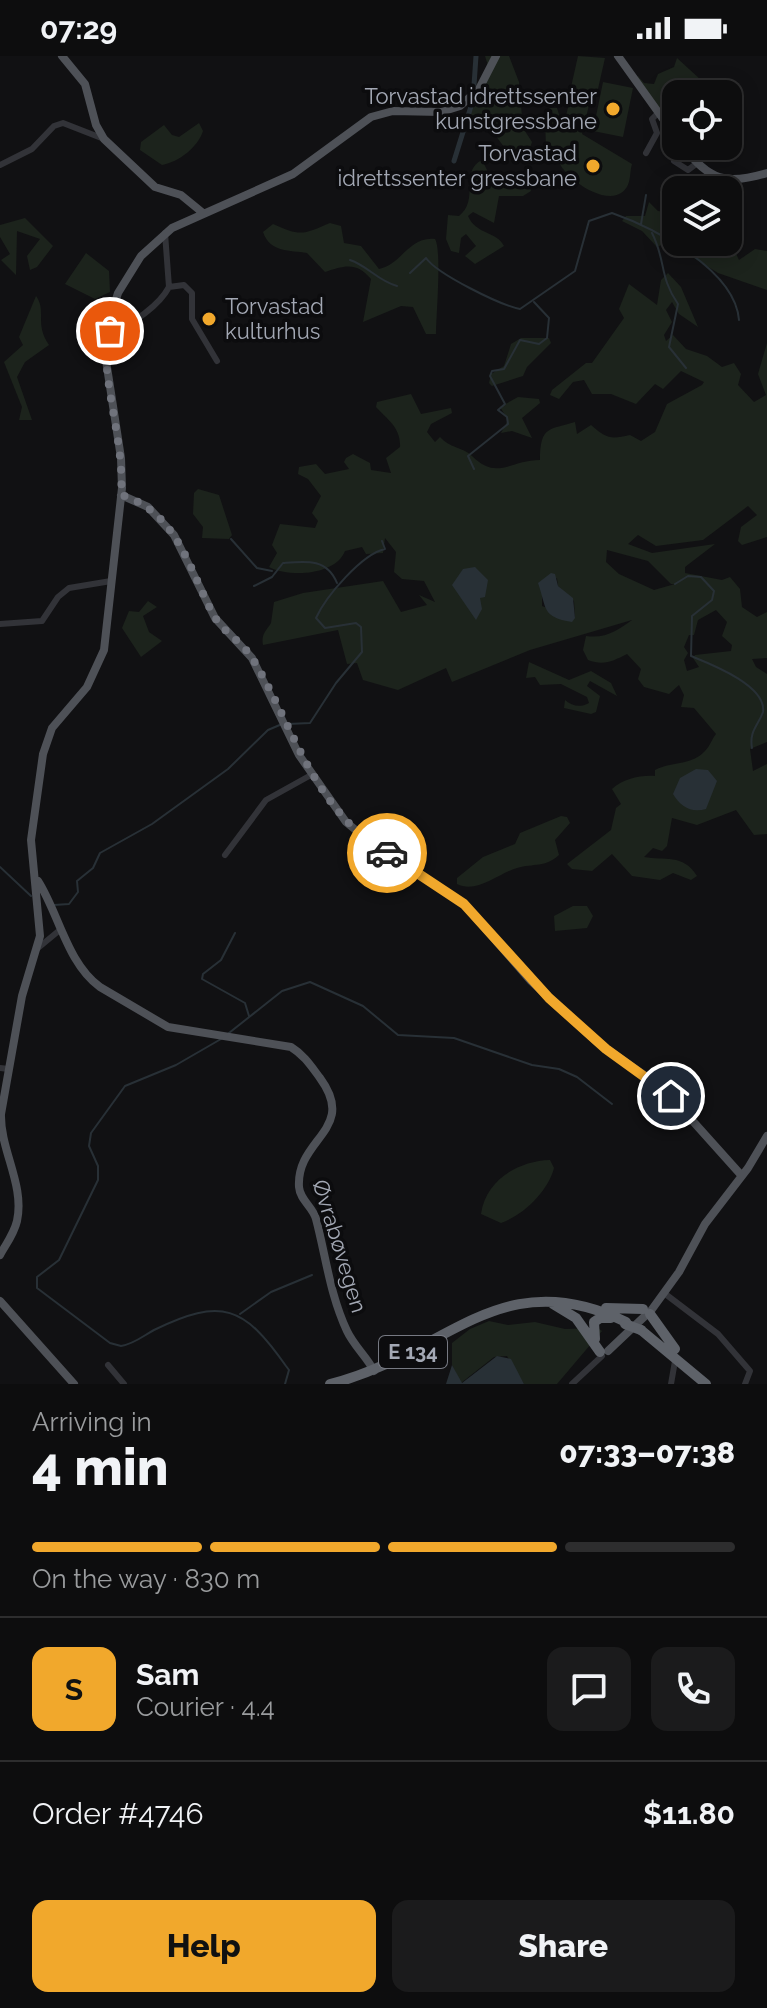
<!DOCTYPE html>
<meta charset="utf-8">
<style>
:root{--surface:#0d0d0e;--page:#1b1b1c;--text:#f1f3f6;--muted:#9a9c9e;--line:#2d2d2e;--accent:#f1a82c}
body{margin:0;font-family:Raleway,sans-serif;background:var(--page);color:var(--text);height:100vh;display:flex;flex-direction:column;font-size:30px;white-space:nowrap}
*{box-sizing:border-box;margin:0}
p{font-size:26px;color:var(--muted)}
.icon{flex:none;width:44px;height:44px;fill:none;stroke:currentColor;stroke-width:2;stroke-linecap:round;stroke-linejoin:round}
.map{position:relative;height:1328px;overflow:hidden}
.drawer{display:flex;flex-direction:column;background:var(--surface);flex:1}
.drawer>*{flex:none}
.fabs{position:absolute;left:662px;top:24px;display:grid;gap:16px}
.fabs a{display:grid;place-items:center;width:80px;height:80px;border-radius:16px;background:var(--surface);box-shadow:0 4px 20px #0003,0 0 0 2px var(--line);font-size:40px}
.pin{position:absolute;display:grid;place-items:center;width:68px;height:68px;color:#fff;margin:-34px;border:4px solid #fff;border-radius:50%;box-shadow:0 2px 8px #0007}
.courier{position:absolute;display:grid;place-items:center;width:80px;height:80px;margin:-40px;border:6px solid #f1a82c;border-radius:50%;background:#fff;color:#222;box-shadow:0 2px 10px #0007}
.overview em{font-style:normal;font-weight:800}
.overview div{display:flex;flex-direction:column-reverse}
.overview{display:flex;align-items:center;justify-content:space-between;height:136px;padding:0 32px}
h1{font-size:52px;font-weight:800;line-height:60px}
.bar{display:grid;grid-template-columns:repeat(4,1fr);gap:12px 8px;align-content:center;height:96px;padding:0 32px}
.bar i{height:10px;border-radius:6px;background:var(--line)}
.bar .selected{background:var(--accent)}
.bar p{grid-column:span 4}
.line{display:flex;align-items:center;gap:20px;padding:0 32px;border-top:2px solid var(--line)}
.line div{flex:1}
.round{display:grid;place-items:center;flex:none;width:84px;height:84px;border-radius:16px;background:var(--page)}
.primary-button{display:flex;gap:16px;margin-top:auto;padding:16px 32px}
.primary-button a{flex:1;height:92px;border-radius:16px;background:var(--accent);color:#111;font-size:32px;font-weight:800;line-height:92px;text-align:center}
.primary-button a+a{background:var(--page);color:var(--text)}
.status{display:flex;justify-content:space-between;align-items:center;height:56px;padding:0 40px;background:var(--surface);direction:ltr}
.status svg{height:22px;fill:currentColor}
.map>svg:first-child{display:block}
</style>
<div class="status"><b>07:29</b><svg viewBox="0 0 49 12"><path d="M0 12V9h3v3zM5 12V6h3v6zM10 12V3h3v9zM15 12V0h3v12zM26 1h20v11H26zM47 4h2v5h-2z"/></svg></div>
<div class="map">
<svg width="767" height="1328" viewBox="0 0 767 1328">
<rect width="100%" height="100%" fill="#111113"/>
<path fill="#1c231c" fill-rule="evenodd" d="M485,0h24l10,26 4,46 9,14 -4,12 -8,7 -7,-2 -29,-39 -10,7 -8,-2 23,-56z
M578,0l27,2 -10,44 -26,-6z
M677,2l24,22 6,-1 2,15h-33v47h-3l-39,-59 4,-6 6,7 10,1 4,-10 16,-7z
M603,26l30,6 -10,49 -30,-6z
M570,44l19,5 -7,29 50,30c-3,10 0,22 -11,29 -19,13 -63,-19 -65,-39l-10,-3 -1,-38 5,-5h7l6,19z
M199,67l4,8c-5,16 -24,31 -41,34l-22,-15 1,-8 23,-17 8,10 7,2z
M482,104l10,20 13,-1 9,6 6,-7 8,-1 3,14 -8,5h-24l-5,27 -21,-11 -5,4c8,19 29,15 36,30l-29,18 -10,-8 11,-10 -10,-12 -5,4 -2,15 -8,-2 -5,-12 2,-24 11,1c21,-16 0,-45 23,-56z
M649,146l9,9 14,2 4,7v22l15,3 39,-4 9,19 16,-11 12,2v39l-49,-17 -50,-31 -11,5 -15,-16 -20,-10 4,-5h19z
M25,162l28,28 -16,21 -7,3 -3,-14 13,-17 -23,-8 -1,44 -15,-15 9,-6 -10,-17v-12z
M330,167l11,3 3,17 17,3 18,23c22,-4 30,-33 56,-30 7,11 1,78 1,95h-10l-13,-27 -12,-1 -38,16 8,-43c-14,-17 -26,-14 -46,-7l-18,-19c-17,-3 -37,0 -44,-21l10,-8c28,13 31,10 57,-1z
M86,197l23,18 1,21 -15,7 -30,-15z
M668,217l13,14 17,40 -19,-13 -7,-12 -6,8 6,12 -8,13 2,6 7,-6 13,14 21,7 15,11 12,-4 7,11 -3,11 16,17 12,-7 -8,-21 9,-31v194l-25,8 -4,-4 3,-14 16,-12 -9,-9 -45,34 -47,6 -18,-11 -10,9 24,9 63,-9 -30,23v6l37,7 8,-3 10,12 2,18 15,10 10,-5v46l-15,1 4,8 11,7v68l-17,7 3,22 14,-7v70l-13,1 -18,-25 -39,15 -25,-7 -5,28 -5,5 -9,-3 -9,9c20,4 39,-4 53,19l-6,4 -18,-7 -13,7 -28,-4 -20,-22 -20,17 -20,-2 -5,-5 44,-34 5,-22 5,-4 -9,-15c11,-10 28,-14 43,-13v-6c17,-9 36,-4 50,-19 5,-5 7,-12 11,-17l-22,-26 -13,-1 3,-12 -5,-10 -10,9 -25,-7 -6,-8 3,-10 -14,-15c-14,7 -23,12 -39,6l-5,-10 3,-14c20,3 32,-6 46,-16l-102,30 -78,32 -6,-14 -48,22 -35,-10 -6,-17 -10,1 -9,-34 -75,15c-2,-11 3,-14 8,-22l3,-21 29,-9 80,-12 18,31 26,-7 -8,-10 16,7 -11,-21 -22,-2 -8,-7 2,-20 -11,-14 -2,15 -17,1 -4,-7 -17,4c-9,24 -55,27 -76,16l8,-14 -5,-8 8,-21 35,4 3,-7 -6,-8 9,-17 -13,-17 -10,-5 1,-7 17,-3 9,10 24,-5 -5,-7 2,-4 7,-4 17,9 1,7 20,3 -5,-15 14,-11c1,-19 -12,-27 -24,-40l1,-5 34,-8 10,20 30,-6 1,5 -21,11 -4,8 8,10 5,-5c9,11 23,10 32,19 25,25 38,4 68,4 0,-35 10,-30 35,-38l2,12 14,-9c15,13 19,15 39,10l11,6 14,-9 12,-28 35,-19 2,-3 -23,-11 -18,18 -8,-5 -19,20 -25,-10h-19l-8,-14 -11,2 -14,17 -9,-4 2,-5 34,-27h6l32,-45 -5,-9 10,-25 28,21 4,-25zM607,494l41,11 23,23h4l-21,6 -35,-16 -13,-12zM557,522l1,8 16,15 1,17 -33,-12v-13zM716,554l11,12 -5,14 10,9 -1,6 -36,4 -2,3 6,9 -12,4 -3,-11 4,-7 -4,-6 5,-12h5l4,-15z
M36,240c11,15 -2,27 13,49l-24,17 -8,15 15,43h-13l3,-13 -18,-45 19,-17 -4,-8z
M521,282h28l2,5 -24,24 -4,9 -31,10 -3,-3 2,-9 13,-8 7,-22z
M518,341l21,2 1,4 -18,15 10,20 -20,-7 -11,2 7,-13 -8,-13z
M198,433l21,6 13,40 -3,4 -27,-1 1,-11 -10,-13 1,-21z
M148,545l9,6 -14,9 6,16 13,9 -21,16 -19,-29 7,-17 10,1z
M529,606l40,18 22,-9 20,12 6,13 -27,-15 -3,5 13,10 -4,16 -5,2 -27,-6 1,-8c7,6 15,8 24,3l-2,-6 -26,-13 -21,1 -5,-8 -9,1z
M561,760l6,1 3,6 -15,17 4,15c-14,13 -25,8 -42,13 -18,5 -40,26 -60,16v-6l26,-21 32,-13 5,-11z
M573,850h14l6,10 -6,12 -32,3 -1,-15z
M550,1104l4,8c-6,23 -30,47 -53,55l-20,-9c5,-34 37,-53 69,-54z
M489,1265l19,4 27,-3 30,7 33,-1 4,3 -45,53h-33l-17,-28 -13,1 -33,26 -9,-18v-22l18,-14z"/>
<path fill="#283036" d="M475,511l13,13 -3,17 -5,1 2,11 -6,11 -24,-35 11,-16z
M551,517l4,1 3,12 15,12 2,20 -3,4c-31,-5 -25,-14 -34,-39z
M696,713l12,1 9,11 -11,28c-15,4 -25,-2 -33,-15l7,-16z
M497,1300l14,3 13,25h-78l6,-19 10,18z"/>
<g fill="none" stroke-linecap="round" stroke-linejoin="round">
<path stroke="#283036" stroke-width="2" d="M641,168l5,-29
M652,177c14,27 7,44 26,71l-9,43 17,21
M350,204c18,6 28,21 47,26
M410,217l16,-15c11,16 74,47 94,51l55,-38 14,-50 23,-8c40,14 123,56 127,107
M474,413l-6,-13 40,-32 -1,-7 -9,-7 7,-6 -15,-28 2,-5 12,-2 16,-29 19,4 8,-6 2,-20 -15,-16
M231,483l26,29 15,3
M675,528l13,-8 13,1 13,14 -2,9 -20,16 -1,40c17,7 76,29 72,56 -5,14 -14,19 -11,36
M254,530l18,-9 11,-14c23,-2 44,-5 54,20
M288,668l22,-1 26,-40 26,-31 -1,-25 -5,-4 -31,5 -9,-10c10,-22 46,-64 69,-69l-3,-8
M0,811l31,29
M54,849l15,-1 9,-12 -1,-11 16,-13 7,-15 52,-29 76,-55 40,-39 14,-6
M235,877l-14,27 -18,14 -1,5 43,24 4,13
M229,977l53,-42 28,-9 53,24 35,29 56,3 78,27 27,4 18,8 35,27
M221,983l-45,26 -51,21 -34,47 -2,13 9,20v14l-39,80 -22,17v11l73,55 11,3c13,-2 22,-10 33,-16 68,-33 90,-24 132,36l3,4 -4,14
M240,1258l31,-22 41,-17"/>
<path stroke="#283036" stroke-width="5" d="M454,105l19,-61 3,-44"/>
<path stroke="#323338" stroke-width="6" d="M646,97l11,-20 -5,-14 6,-6
M674,105l14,9 8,-6
M0,109l32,-16 22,-23 9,-3 41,16
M169,231l15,-2 8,8v26l25,42
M107,274l7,2c19,-9 45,-26 55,-45l-4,-54
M0,568l42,-3 16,-24 11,-9 42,-7
M225,799l41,-55 45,-25
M38,892l23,-19
M0,1012l9,1
M664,1237l54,41 32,37 -5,13
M108,1309l16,19
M572,1328l30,-28
M671,1328l4,-23"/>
<path stroke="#4e5157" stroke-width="8" d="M62,0l23,28 11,41 8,14 51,48 26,8 22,18
M618,0l58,81
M683,90c26,35 43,39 84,27
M121,439l27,12 26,28 41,83 37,40 47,97 47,67 29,24 89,58 67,77 66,61 67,47 78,87
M38,825c21,33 29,82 62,106l68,40 123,20c13,8 20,19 29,31 38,52 -24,60 -21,109 1,13 14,20 17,32 10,38 14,76 31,112 7,15 20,26 27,40
M0,1199c6,-11 14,-21 17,-34 8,-36 -17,-71 -16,-107l21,-118 18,-60 -9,-96 12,-86 9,-26 35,-41 17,-37 18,-162 -1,-30 -16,-104 4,-32 9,-29 23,-37 31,-28 121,-54 78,-57 22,-6 48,1 19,-6 19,-17 17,-33
M0,1245l74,83
M650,1256l29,-40 26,-48 43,-56 19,-32
M608,1295l37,-35"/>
<path stroke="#5e6269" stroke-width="10" d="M553,1248l23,14 24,34
M606,1252l37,1
M650,1258l25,35
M641,1274l65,54
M595,1283l-1,-17 6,-4h11
M330,1328c115,-28 169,-124 296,-62"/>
<path stroke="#5e6269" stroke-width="10" d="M625,1268l16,6"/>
</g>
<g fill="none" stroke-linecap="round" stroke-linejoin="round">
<path stroke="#70737c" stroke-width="8" stroke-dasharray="0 14.4" d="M110,275l-3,-1c-6,55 18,109 14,165 57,17 68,75 93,121 10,17 30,27 40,45 42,70 59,148 133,192"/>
<path stroke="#f1a82c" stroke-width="10" d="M387,797l77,51 85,94 57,51 65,47"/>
</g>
<g fill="#f1a82c" stroke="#0c0c0e" stroke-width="3">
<circle cx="613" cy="53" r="8"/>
<circle cx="593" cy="110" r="8"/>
<circle cx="209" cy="263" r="8"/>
</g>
<g text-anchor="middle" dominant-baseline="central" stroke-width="7" stroke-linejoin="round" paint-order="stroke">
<rect fill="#0c0c0e" stroke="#767982" stroke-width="2" x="379" y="1280" width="68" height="32" rx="6"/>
<g font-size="20" font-weight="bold" fill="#a3a8b4">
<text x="413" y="1296">E 134</text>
</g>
<g font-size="22" fill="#a3a8b4" stroke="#0c0c0e" text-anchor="end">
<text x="597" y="40">Torvastad idrettssenter<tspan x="597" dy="25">kunstgressbane</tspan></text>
<text x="577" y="97">Torvastad<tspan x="577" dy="25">idrettssenter gressbane</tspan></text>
<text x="225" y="250" text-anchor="start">Torvastad<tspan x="225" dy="25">kulturhus</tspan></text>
</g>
<g font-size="22" fill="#a3a8b4" stroke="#0c0c0e">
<text transform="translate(340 1190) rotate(73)">Øvrabøvegen</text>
</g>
</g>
</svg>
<div class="fabs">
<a><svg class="icon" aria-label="locate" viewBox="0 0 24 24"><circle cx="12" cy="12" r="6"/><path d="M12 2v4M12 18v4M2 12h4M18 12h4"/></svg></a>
<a><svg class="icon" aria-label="layers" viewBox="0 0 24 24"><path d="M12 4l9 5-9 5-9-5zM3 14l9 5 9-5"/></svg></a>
</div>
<div class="pin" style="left:110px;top:275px;background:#ea580c"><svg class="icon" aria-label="bag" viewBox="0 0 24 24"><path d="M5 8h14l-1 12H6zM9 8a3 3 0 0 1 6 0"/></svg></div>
<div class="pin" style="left:671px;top:1040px;background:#1f2937"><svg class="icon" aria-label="home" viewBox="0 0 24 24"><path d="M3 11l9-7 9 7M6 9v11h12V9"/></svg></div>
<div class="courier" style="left:387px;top:797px"><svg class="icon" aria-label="car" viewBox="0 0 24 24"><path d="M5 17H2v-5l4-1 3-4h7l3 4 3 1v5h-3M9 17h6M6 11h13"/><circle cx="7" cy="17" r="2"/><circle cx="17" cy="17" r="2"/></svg></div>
</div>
<section class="drawer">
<div class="overview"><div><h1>4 min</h1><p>Arriving in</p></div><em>07:33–07:38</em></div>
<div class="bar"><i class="selected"></i><i class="selected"></i><i class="selected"></i><i></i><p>On the way · 830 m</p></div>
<div class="line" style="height:144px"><b class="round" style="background:var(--accent);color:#111">S</b><div><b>Sam</b><p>Courier · 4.4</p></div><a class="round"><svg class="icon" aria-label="chat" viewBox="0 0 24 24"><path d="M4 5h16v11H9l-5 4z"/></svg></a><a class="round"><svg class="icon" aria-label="phone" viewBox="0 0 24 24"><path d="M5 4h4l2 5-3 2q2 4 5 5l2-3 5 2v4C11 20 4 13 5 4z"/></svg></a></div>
<div class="line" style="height:104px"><div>Order #4746</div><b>$11.80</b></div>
<div class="primary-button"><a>Help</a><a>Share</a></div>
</section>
